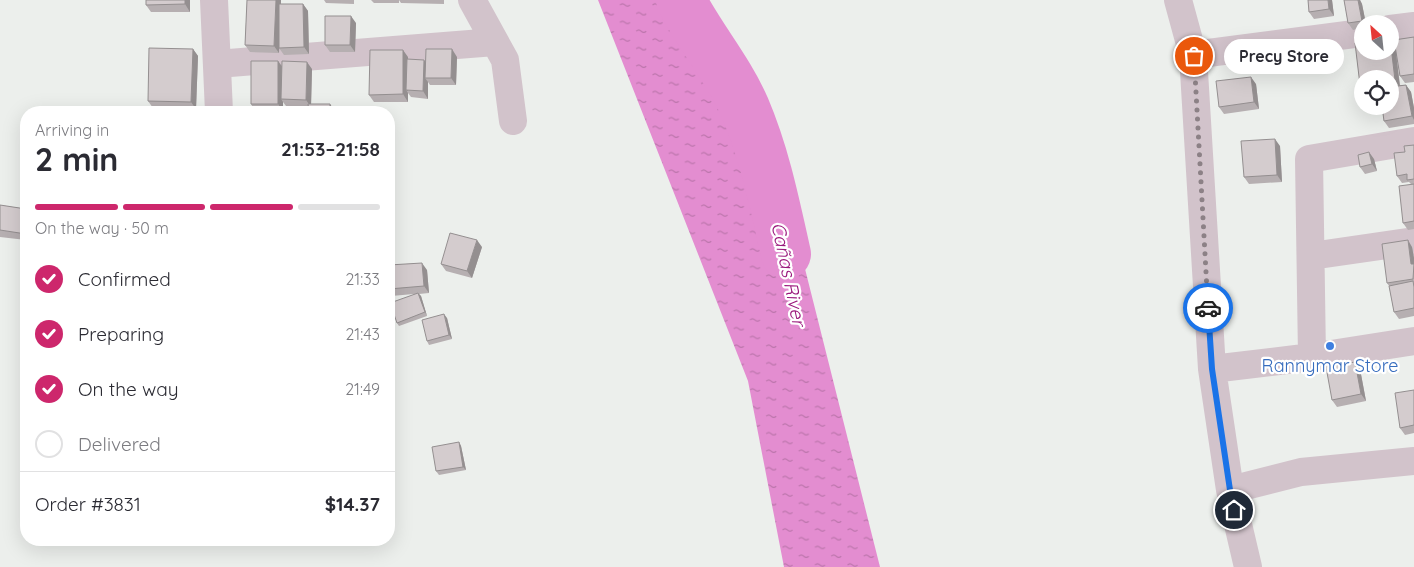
<!DOCTYPE html>
<meta charset="utf-8">
<style>
:root{--surface:#fff;--page:#f7f7f7;--text:#2b2b33;--muted:#7c7c81;--line:#e1e1e2;--accent:#cd276c}
body{margin:0;font-family:Quicksand,sans-serif;background:var(--page);color:var(--text);height:100vh;display:flex;flex-direction:column;font-size:19px;white-space:nowrap}
*{box-sizing:border-box;margin:0}
p{font-size:16px;color:var(--muted)}
.icon{flex:none;width:28px;height:28px;fill:none;stroke:currentColor;stroke-width:2;stroke-linecap:round;stroke-linejoin:round}
.map{position:relative;flex:1;overflow:hidden}
.panel{position:absolute;left:20px;top:106px;width:375px;height:440px;display:flex;flex-direction:column;background:var(--surface);border-radius:20px;box-shadow:0 5px 20px #0002}
.panel>*{flex:none}
.needle{width:32px;rotate:333deg}
.fabs{position:absolute;left:1354px;top:15px;display:grid;gap:10px}
.fabs a{display:grid;place-items:center;width:45px;height:45px;border-radius:50%;background:var(--surface);box-shadow:0 5px 20px #0002;font-size:25px}
.pin{position:absolute;display:grid;place-items:center;width:42px;height:42px;color:#fff;margin:-21px;border:2px solid #fff;border-radius:50%;box-shadow:0 1px 5px #0007}
.courier{position:absolute;display:grid;place-items:center;width:50px;height:50px;margin:-25px;border:4px solid #1a73e8;border-radius:50%;background:#fff;color:#222;box-shadow:0 1px 6px #0007}
.bubble{position:absolute;height:35px;border-radius:18px;background:var(--surface);box-shadow:0 5px 20px #0002;font-size:16px;font-weight:800;line-height:35px;text-align:center}
.headline em{font-style:normal;font-weight:800}
.headline div{display:flex;flex-direction:column-reverse}
.headline{display:flex;align-items:center;justify-content:space-between;height:85px;padding:0 15px}
h1{font-size:32px;font-weight:800;line-height:38px}
.bar{display:grid;grid-template-columns:repeat(4,1fr);gap:8px 5px;align-content:center;height:60px;padding:0 15px}
.bar i{height:6px;border-radius:4px;background:var(--line)}
.bar .current{background:var(--accent)}
.bar p{grid-column:span 4}
.line{display:flex;align-items:center;gap:12px;padding:0 15px;border-top:1px solid var(--line)}
.line div{flex:1}
ol{padding:0 15px;list-style:none}
li{display:flex;align-items:center;gap:15px;height:55px}
li p{margin-inline-start:auto}
li .icon{padding:5px;border-radius:50%;background:var(--accent);color:#fff;stroke-width:4}
li:last-child{color:var(--muted)}
li i{width:28px;height:28px;border:2px solid var(--line);border-radius:50%}
.map>svg:first-child{display:block}
</style>
<div class="map">
<svg width="1414" height="567" viewBox="0 0 1414 567">
<defs>
<pattern id="water-ripples" width="26" height="14" patternUnits="userSpaceOnUse" patternTransform="scale(1.25)"><rect width="26" height="14" fill="#e38dd0"/><path d="M2 4q2-2 4 0t4 0M15 11q2-2 4 0t4 0" fill="none" stroke="#bb75ab"/></pattern>
</defs>
<rect width="100%" height="100%" fill="#ecefec"/>
<path fill="url(#water-ripples)" d="M598,0h81v4l119,237 82,326h-96l-36,-186z"/>
<g fill="none" stroke-linecap="round" stroke-linejoin="round">
<path stroke="#e38dd0" stroke-width="50" d="M681,0c19,37 47,69 64,108 20,47 30,97 41,146"/>
<path stroke="#d2c3cb" stroke-width="28" d="M214,0l5,112
M472,0l33,60 8,61
M1178,0l15,55 169,-22
M1390,29l24,-3
M1193,55l19,314 18,121 18,77
M217,64l278,-22
M1311,256l103,-15
M1312,357l-3,-198 105,-18
M1212,369l100,-12 102,-16
M1230,490l71,-18 113,-11"/>
</g>
<path fill="#b6afb1" d="M146,0h44v12h-39l-5,-7z
M247,0h34v4h22l5,7 1,43 -25,1 -5,-7v-10v15l-29,-1 -5,-7z
M324,0h30v4l-28,-1z
M371,0h28v3h-25z
M399,0h45v4l-43,-1z
M1308,0h24l2,16 -20,3 -5,-7z
M1344,0h16l2,4 4,20h-4v4l-9,2 -5,-7z
M356,23l-1,29h-25l-5,-7z
M1414,37v45l-9,1 -5,-7 -4,-25 4,34h6l5,7 3,16v16l-25,4 -5,-7 -2,-15h8v-27h-28v9l-2,-3 -5,-42 7,-1v9h28v-13l5,7 -1,-5z
M193,49l5,7 -2,53 -43,-1 -5,-7z
M408,57v2l17,3 32,-5 -1,28h-26l-2,-3v17l-17,-2 -3,-4v9h-34l-5,-7z
M278,61l4,5 30,3 -1,35 24,7 -27,-4 -22,-1 -3,-4v7l-28,2 -4,-7z
M1256,84l3,25 -35,5 -5,-7z
M1414,145v84l-6,1 -5,-7 8,-39 -2,-2 -7,1 -5,-7 8,-24z
M1280,146l2,36 -33,2 -5,-7z
M1374,159l3,12 -12,3 -5,-7z
M0,205l26,4v31l-26,-3z
M482,247l-10,31 -26,-7 -5,-7z
M1412,247l2,11v58l-15,3 -5,-7 -5,-26 -2,-3z
M389,265l38,5 2,23 -10,1 2,2 6,20 -28,10 -2,-3 17,-29 -23,2 -2,-3z
M447,318l5,21 -23,6 -2,-4z
M1355,362l5,7 6,32 -29,6 -5,-7z
M1414,390v43l-9,2 -5,-7z
M459,442l2,4 5,24 -27,5 -3,-4z"/>
<path fill="#948f90" d="M185,0h5v12l-5,-8z
M276,0h5l-2,53 -5,-7z
M1328,0h4l2,16 -5,-7z
M1358,0h2l2,4 4,20h-2l-2,-3z
M303,4l5,7 1,43 -5,-7z
M351,16l5,7 -1,29 -5,-7z
M1390,38l5,7 5,43 -5,-8z
M193,49l5,7 -2,53 -5,-7z
M452,49l5,8 -1,28 -5,-7z
M403,50l5,7v34l-2,-1 2,3v9l-5,-8z
M424,60l5,7 -4,11 3,4v17l-5,-8z
M278,61l5,7 -2,31 2,3v9l-5,-7z
M307,62l5,7 -1,38 -5,-7z
M1251,77l5,7 3,25 -5,-7z
M1406,85l5,7 3,16v12l-2,-4z
M330,104l5,7v1h-5z
M1275,139l5,7 2,36 -5,-7z
M1369,152l5,7 3,12 -5,-7z
M477,240l5,7 -10,31 -5,-7z
M1408,240l4,7 2,11v11l-3,-5z
M422,263l5,7 2,23 -5,-7z
M418,293l3,3 6,20 -2,-4z
M444,314l3,4 5,21 -3,-4z
M1355,362l5,7 6,32 -5,-7z
M459,442l2,4 5,24 -3,-3z"/>
<path fill="#d4ccce" stroke="#948f90" d="M146,0h39v4l-39,1z
M247,0h29l-2,46 -29,-1z
M1308,0h20l1,9 -20,3z
M1344,0h14l4,21 -14,2z
M279,4h24l1,43 -25,1z
M325,16h26l-1,29h-25z
M1414,37v37l-14,2 -6,-36z
M1390,38l5,42 -5,1v-2h-28v6h-2l-5,-42 7,-1v9h28z
M149,48l44,1 -2,53 -43,-1z
M426,49h26l-1,29h-26z
M370,50h33v44l-34,1z
M407,59l17,1 -1,31 -17,-1z
M251,61h27v43h-27z
M282,61l25,1 -1,38 -25,-1z
M1251,77l3,25 -35,5 -3,-26z
M1406,85l6,31 -28,5 -2,-15h8v-19z
M308,104h22v8h-21z
M256,108l29,2v2h-29z
M1275,139l2,36 -33,2 -3,-36z
M1414,145v34l-7,1v-6l-10,2 -3,-23 11,-1 -1,-6z
M1369,152l3,12 -12,3 -2,-12z
M1414,184v37l-11,2 -4,-37z
M0,205l26,4v25l-26,-4z
M450,233l27,7 -10,31 -26,-7z
M1408,240l3,24h3l-1,15 -26,4 -5,-39z
M422,263l2,23 -35,3v-24z
M1413,281l1,6v21l-20,4 -5,-26z
M418,293l7,19 -28,11 -7,-20z
M444,314l5,21 -22,6 -5,-21z
M1355,362l6,32 -29,6 -6,-33z
M1414,390v35l-14,3 -5,-35z
M459,442l4,25 -27,4 -4,-24z"/>
<g fill="none" stroke-linecap="round" stroke-linejoin="round">
<path stroke="#8c8186" stroke-width="5" stroke-dasharray="0 9" d="M1194,56l14,252"/>
<path stroke="#1a73e8" stroke-width="6" d="M1208,308l4,61 18,121 4,20"/>
</g>
<circle fill="#3f7fe0" stroke="#fff" stroke-width="2" cx="1330" cy="346" r="5"/>
<g text-anchor="middle" dominant-baseline="central" stroke-width="4.5" stroke-linejoin="round" paint-order="stroke">
<g font-size="18" fill="#366cbe" stroke="#fff">
<text x="1330" y="365">Rannymar Store</text>
</g>
<g font-size="19" font-style="italic" fill="#99177b" stroke="#fff">
<text transform="translate(789 274) rotate(78)">Cañas River</text>
</g>
</g>
</svg>
<div class="fabs">
<a><svg class="needle" viewBox="-14 -14 28 28"><path d="M0-13l5 13h-10z" fill="#e53935"/><path d="M0 13l5-13h-10z" fill="#7c7c81"/></svg></a>
<a><svg class="icon" aria-label="locate" viewBox="0 0 24 24"><circle cx="12" cy="12" r="6"/><path d="M12 2v4M12 18v4M2 12h4M18 12h4"/></svg></a>
</div>
<div class="pin" style="left:1194px;top:56px;background:#ea580c"><svg class="icon" aria-label="bag" viewBox="0 0 24 24"><path d="M5 8h14l-1 12H6zM9 8a3 3 0 0 1 6 0"/></svg></div>
<div class="pin" style="left:1234px;top:510px;background:#1f2937"><svg class="icon" aria-label="home" viewBox="0 0 24 24"><path d="M3 11l9-7 9 7M6 9v11h12V9"/></svg></div>
<div class="courier" style="left:1208px;top:308px"><svg class="icon" aria-label="car" viewBox="0 0 24 24"><path d="M5 17H2v-5l4-1 3-4h7l3 4 3 1v5h-3M9 17h6M6 11h13"/><circle cx="7" cy="17" r="2"/><circle cx="17" cy="17" r="2"/></svg></div>
<div class="bubble" style="left:1224px;top:39px;width:120px">Precy Store</div>
<section class="panel">
<div class="headline"><div><h1>2 min</h1><p>Arriving in</p></div><em>21:53–21:58</em></div>
<div class="bar"><i class="current"></i><i class="current"></i><i class="current"></i><i></i><p>On the way · 50 m</p></div>
<ol>
<li><svg class="icon" aria-label="check" viewBox="0 0 24 24"><path d="M5 12l5 5 9-10"/></svg>Confirmed<p>21:33</p></li>
<li><svg class="icon" aria-label="check" viewBox="0 0 24 24"><path d="M5 12l5 5 9-10"/></svg>Preparing<p>21:43</p></li>
<li><svg class="icon" aria-label="check" viewBox="0 0 24 24"><path d="M5 12l5 5 9-10"/></svg>On the way<p>21:49</p></li>
<li><i></i>Delivered</li>
</ol>
<div class="line" style="height:65px"><div>Order #3831</div><b>$14.37</b></div>
</section>
</div>
